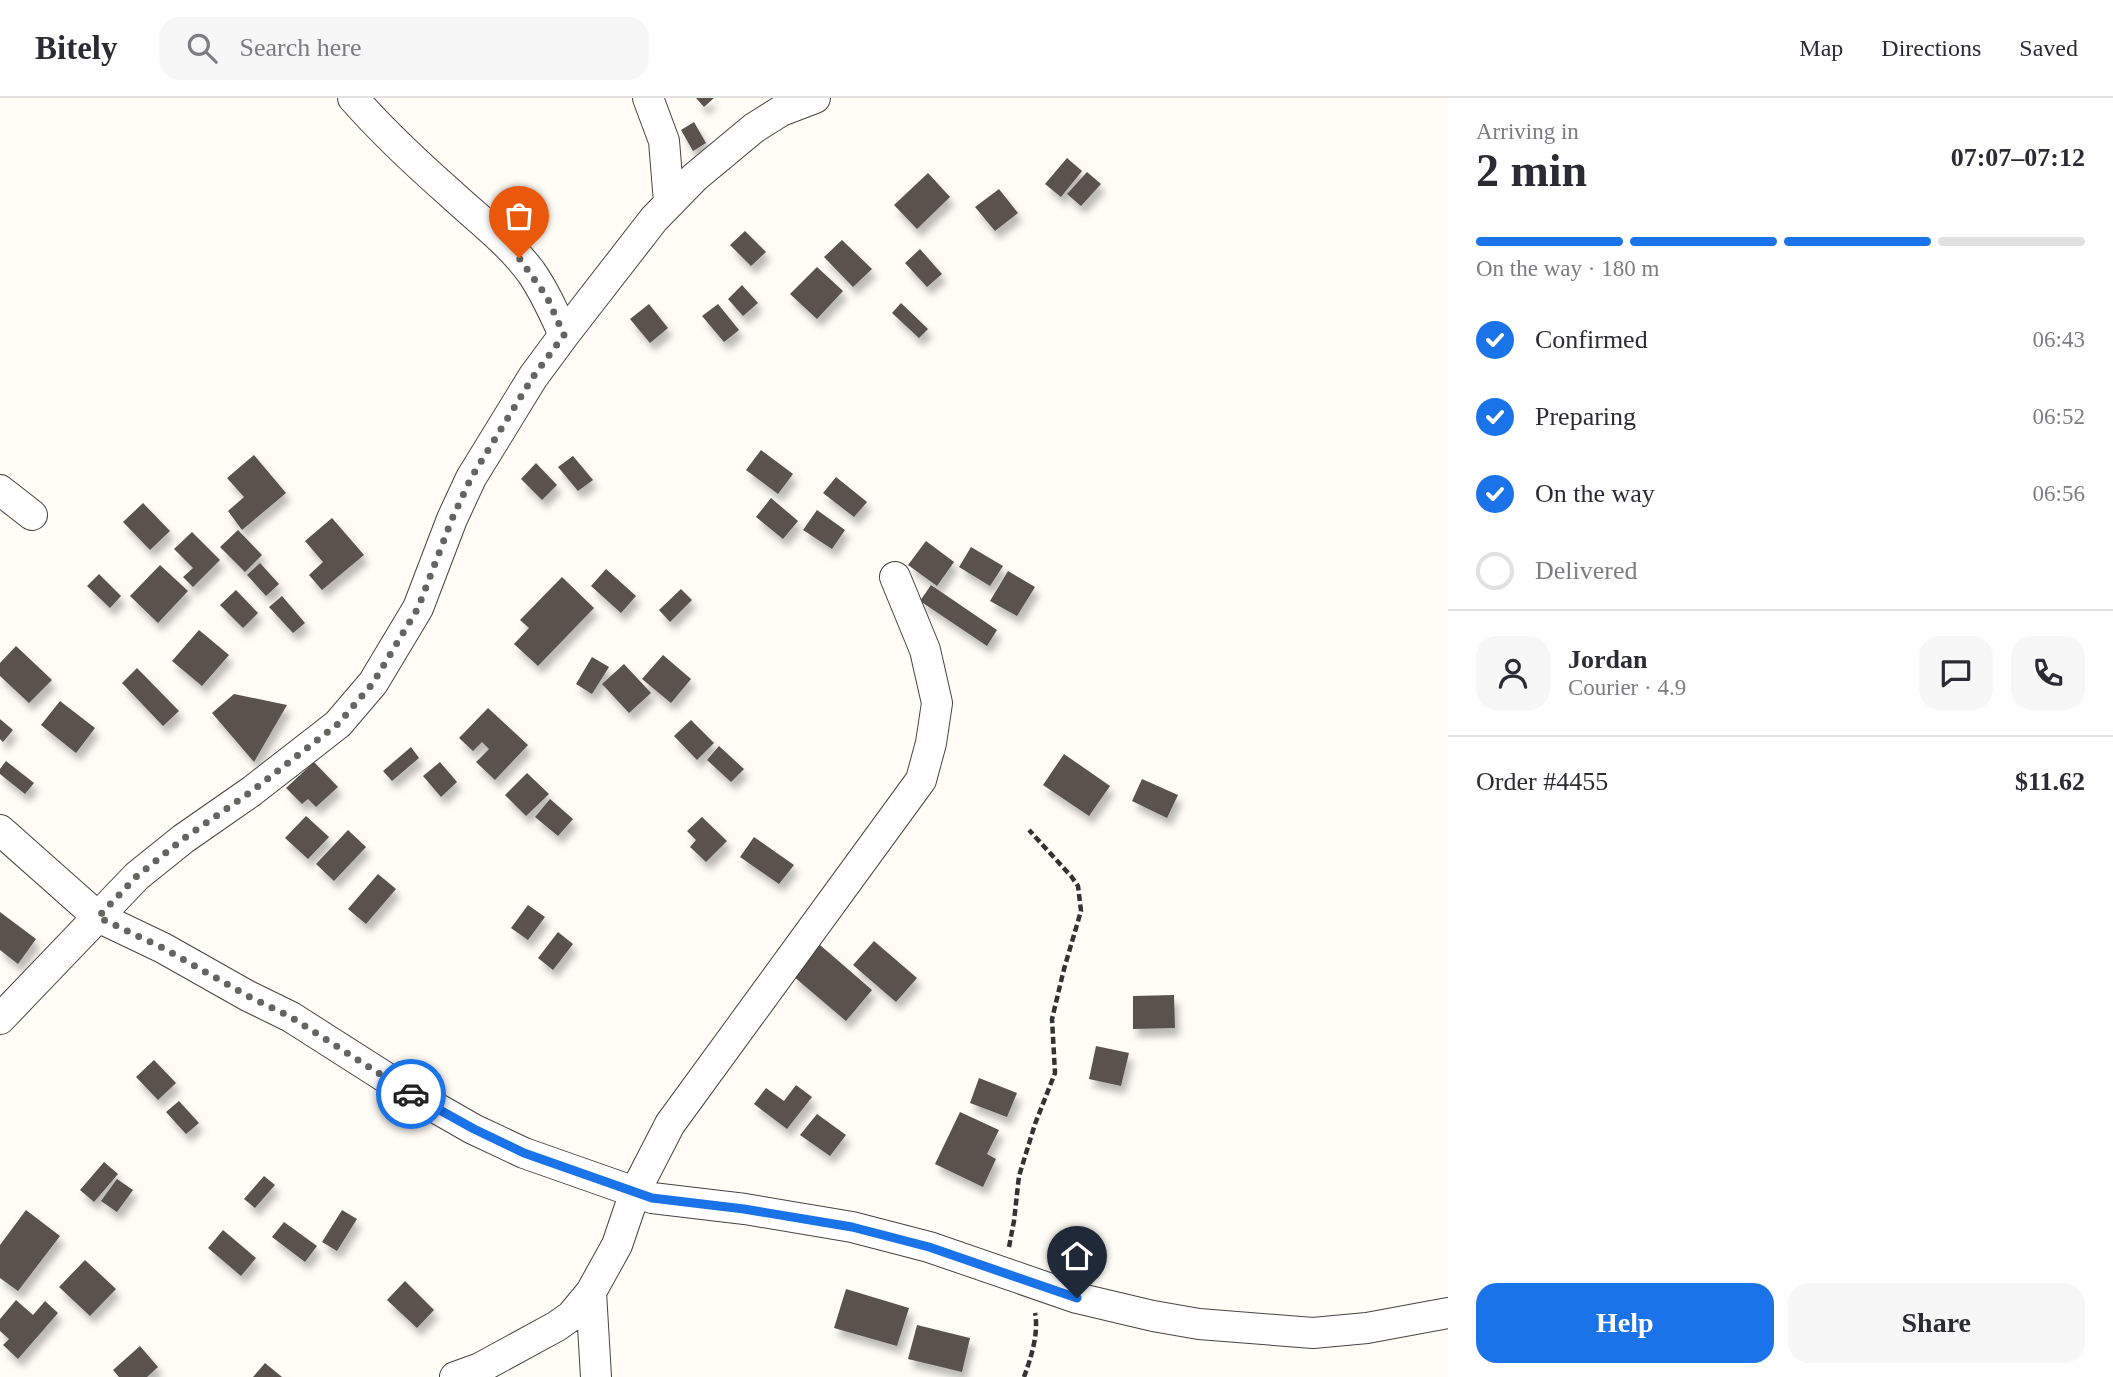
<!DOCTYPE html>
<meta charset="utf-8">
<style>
:root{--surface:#fff;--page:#f7f7f7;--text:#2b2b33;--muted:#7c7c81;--line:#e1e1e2;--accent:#1a73e8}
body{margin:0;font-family:Georgia,serif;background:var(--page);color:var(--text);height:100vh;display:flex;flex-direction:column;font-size:26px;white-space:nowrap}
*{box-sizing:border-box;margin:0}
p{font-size:23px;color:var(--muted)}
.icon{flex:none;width:38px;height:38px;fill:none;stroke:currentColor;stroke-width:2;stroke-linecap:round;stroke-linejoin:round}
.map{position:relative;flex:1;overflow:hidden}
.sheet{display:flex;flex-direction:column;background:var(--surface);width:665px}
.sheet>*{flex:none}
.pin{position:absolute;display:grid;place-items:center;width:60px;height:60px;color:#fff;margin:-72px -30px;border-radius:50% 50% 50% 0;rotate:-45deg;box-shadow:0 0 7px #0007}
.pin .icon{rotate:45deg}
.courier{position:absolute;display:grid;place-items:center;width:70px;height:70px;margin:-35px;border:5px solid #1a73e8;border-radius:50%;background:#fff;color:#222;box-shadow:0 2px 9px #0007}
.overview em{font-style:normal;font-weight:700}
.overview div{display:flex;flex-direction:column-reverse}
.overview{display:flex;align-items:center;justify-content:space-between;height:119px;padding:0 28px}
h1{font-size:46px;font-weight:700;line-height:52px}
.bar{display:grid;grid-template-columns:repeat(4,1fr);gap:10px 7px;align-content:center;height:84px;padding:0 28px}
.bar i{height:9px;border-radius:5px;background:var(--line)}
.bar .selected{background:var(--accent)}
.bar p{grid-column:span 4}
.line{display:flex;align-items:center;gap:18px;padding:0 28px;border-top:2px solid var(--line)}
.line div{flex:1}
.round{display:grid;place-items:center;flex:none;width:74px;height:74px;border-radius:21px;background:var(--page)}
ol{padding:0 28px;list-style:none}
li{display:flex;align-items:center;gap:21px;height:77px}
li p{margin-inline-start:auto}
li .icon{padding:7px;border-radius:50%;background:var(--accent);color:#fff;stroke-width:4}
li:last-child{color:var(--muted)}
li i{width:38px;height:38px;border:4px solid var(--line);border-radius:50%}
.button{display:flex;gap:14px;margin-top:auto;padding:14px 28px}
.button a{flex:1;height:80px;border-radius:21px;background:var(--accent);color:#fff;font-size:28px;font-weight:700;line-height:80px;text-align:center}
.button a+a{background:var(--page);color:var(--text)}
header{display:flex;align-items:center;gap:42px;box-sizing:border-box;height:98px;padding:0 35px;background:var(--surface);border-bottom:2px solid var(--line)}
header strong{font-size:33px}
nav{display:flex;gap:38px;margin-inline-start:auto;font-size:24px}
.search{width:490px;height:63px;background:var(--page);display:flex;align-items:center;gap:18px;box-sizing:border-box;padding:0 24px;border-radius:21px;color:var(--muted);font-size:26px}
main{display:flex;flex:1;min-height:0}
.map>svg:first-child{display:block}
</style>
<header>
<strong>Bitely</strong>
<div class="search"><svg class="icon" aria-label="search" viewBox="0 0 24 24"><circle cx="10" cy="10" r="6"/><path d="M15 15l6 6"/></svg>Search here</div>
<nav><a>Map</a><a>Directions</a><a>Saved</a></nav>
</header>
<main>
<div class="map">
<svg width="1448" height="1279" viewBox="0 0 1448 1279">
<defs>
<filter id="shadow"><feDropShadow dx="4.5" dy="8" stdDeviation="3.5" flood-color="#0004"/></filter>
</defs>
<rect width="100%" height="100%" fill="#fffdf5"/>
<path fill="#5a524d" filter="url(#shadow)" d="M696,0h18l-10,9z
M694,24l12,21 -13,8 -12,-21z
M1067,60l15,13 -21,26 -16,-13z
M1087,74l14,12 -20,22 -14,-12z
M928,75l22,24 -33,32 -23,-24z
M999,91l19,24 -23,18 -20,-24z
M745,133l21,21 -15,14 -21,-21z
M842,142l30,29 -19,18 -29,-30z
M920,151l22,25 -15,13 -22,-24z
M817,169l26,24 -26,28 -27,-25z
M742,187l16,18 -15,13 -15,-17z
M901,205l27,26 -9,9 -27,-25z
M649,206l19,24 -18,15 -20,-24z
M718,206l21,26 -15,12 -22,-26z
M761,352l32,24 -15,20 -32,-24z
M254,357l32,38 -44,37 -14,-19 16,-14 -17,-19z
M573,358l20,24 -15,11 -20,-24z
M536,365l21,22 -15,15 -21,-21z
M836,379l31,25 -13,15 -31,-24z
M771,400l27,23 -15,18 -27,-22z
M143,405l27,28 -20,19 -27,-28z
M817,412l28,20 -13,19 -29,-19z
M332,420l32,37 -42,35 -13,-15 14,-13 -18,-21z
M238,432l24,25 -17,17 -25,-25z
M192,434l28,28 -27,27 -10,-10 10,-9 -19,-19z
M926,443l28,21 -17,24 -29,-21z
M971,449l32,19 -13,20 -31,-19z
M260,465l19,21 -13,12 -19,-21z
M160,467l28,26 -30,32 -28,-27z
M606,471l30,27 -15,17 -30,-27z
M1008,473l27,16 -18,29 -27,-15z
M99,476l22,22 -11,12 -23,-22z
M562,479l32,31 -56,58 -24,-22 15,-16 -9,-8z
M931,487l66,45 -10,16 -67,-45z
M681,491l11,11 -22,22 -11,-12z
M236,492l22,23 -15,15 -23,-23z
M282,498l23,27 -12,10 -24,-26z
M199,532l30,25 -27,31 -30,-25z
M16,548l36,34 -23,23 -29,-27v-13z
M663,557l28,24 -20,24 -29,-24z
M592,559l17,10 -17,27 -16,-10z
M624,566l27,29 -22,20 -27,-29z
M137,570l42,43 -16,15 -41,-43z
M234,596l53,11 -33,57 -42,-49z
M60,603l35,27 -19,25 -35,-28z
M488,610l40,37 -33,35 -19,-18 13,-13 -7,-7 -9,9 -14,-13z
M0,621l13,11 -10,12 -3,-3z
M691,622l23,23 -17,17 -23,-24z
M719,648l25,23 -13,13 -24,-22z
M411,649l8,11 -27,23 -9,-10z
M1064,656l46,32 -21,30 -46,-31z
M6,663l28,22 -9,11 -25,-20v-5z
M314,664l24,25 -22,20 -8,-8 -6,5 -16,-16z
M440,664l17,20 -16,15 -18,-21z
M527,675l22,21 -23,22 -21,-21z
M1142,681l36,16 -11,23 -35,-17z
M550,701l23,20 -15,17 -23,-19z
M306,718l23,21 -21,22 -23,-21z
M702,719l25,24 -21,21 -16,-15 6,-7 -9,-9z
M348,732l18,17 -32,34 -18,-17z
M754,739l40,28 -15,19 -39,-27z
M378,776l18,15 -30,35 -18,-15z
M528,807l17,12 -17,23 -17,-12z
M0,814l36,27 -18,25 -18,-14z
M558,834l15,12 -20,26 -15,-12z
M874,843l43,37 -21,24 -43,-37z
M820,847l52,45 -26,31 -53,-45z
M1174,897l1,33 -42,1v-33z
M1096,948l33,7 -8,33 -32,-7z
M154,962l22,23 -18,17 -22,-23z
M979,980l38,15 -10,24 -37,-14z
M796,987l16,12 -25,32 -33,-25 12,-16 18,13z
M179,1003l20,22 -13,11 -20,-22z
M960,1014l39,18 -12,24 9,5 -13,28 -48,-23z
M817,1016l29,21 -16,21 -30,-21z
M104,1064l14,12 -24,28 -14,-12z
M264,1078l11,9 -20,23 -11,-9z
M117,1081l16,11 -16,22 -16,-11z
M26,1112l34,26 -42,55 -18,-13v-33z
M342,1112l15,9 -20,32 -15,-9z
M284,1124l33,24 -12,16 -33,-25z
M223,1132l33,28 -15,18 -33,-28z
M85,1162l31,29 -26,27 -31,-29z
M405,1183l29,29 -17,18 -30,-28z
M846,1191l63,19 -12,38 -63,-18z
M16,1202l17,15 12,-14 13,12 -40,46 -15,-14 6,-6 -9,-8v-12z
M917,1227l53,13 -8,34 -54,-13z
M140,1248l18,21 -11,10h-28l-6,-7z
M265,1265l17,14h-29z"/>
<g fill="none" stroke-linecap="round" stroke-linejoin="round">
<defs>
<path id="street" d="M353,0c30,34 63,65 97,95 28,26 58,48 81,79 14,20 23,41 33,63
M648,0l16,43 5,61
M0,392l32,25
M0,732l98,87 65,31 85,48 43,21 119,76 63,36 51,24 128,45 93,11 107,18 77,20 148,51 76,18 46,8 114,9 54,-5 81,-15
M0,921l137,-143 46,-37 69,-48 86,-67 35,-41 45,-75 34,-89 19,-41 62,-101 31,-42 90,-116 41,-42 59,-49 27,-17 34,-13
M591,1194l5,85
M455,1279l25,-9 77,-42 14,-10 20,-24 26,-47 18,-53 35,-68 251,-344 10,-37 6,-40 -12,-53 -30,-73"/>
</defs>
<use href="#street" stroke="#444" stroke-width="32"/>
<path stroke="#333" stroke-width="4.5" stroke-dasharray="7 3.5" stroke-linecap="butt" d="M1009,1149l5,-26 5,-45 16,-52 20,-51 -3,-54 12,-50 17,-58 -3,-25 -7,-10 -42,-46
M1024,1279c7,-19 15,-44 11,-64"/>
<use href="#street" stroke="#fff" stroke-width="30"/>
</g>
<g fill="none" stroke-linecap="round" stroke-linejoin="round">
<path stroke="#646461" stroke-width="7" stroke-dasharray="0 12.6" d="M411,996l-120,-77 -43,-21 -85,-48 -65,-31 39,-41 46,-37 69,-48 86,-67 35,-41 45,-75 34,-89 19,-41 62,-101 31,-42 -17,-38 -28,-39"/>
<path stroke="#1a73e8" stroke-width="9" d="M411,996l63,35 50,24 128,45 92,11 108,18 77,20 148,51"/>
</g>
</svg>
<div class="pin" style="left:519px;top:160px;background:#ea580c"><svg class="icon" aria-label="bag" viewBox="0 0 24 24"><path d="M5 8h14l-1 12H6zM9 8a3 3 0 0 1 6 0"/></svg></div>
<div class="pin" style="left:1077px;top:1200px;background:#1f2937"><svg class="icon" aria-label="home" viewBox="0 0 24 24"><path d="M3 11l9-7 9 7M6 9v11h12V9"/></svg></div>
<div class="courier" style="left:411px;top:996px"><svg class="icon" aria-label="car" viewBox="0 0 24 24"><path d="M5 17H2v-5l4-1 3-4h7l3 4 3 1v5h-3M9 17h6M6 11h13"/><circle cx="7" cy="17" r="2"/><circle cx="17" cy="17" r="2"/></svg></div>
</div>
<section class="sheet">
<div class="overview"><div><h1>2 min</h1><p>Arriving in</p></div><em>07:07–07:12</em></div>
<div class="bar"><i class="selected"></i><i class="selected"></i><i class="selected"></i><i></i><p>On the way · 180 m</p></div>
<ol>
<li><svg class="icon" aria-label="check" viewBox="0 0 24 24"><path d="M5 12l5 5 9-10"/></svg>Confirmed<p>06:43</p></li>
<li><svg class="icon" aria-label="check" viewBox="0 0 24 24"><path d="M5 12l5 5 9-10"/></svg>Preparing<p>06:52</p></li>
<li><svg class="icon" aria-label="check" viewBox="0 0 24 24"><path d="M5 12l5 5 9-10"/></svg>On the way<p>06:56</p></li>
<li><i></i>Delivered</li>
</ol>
<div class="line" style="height:126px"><a class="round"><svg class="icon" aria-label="person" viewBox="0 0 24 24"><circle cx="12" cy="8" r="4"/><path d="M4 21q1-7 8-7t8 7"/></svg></a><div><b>Jordan</b><p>Courier · 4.9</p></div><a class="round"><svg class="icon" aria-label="chat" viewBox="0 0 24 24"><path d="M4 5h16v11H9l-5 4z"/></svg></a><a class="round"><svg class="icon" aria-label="phone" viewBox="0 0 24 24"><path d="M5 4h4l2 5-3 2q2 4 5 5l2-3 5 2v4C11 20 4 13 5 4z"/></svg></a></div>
<div class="line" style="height:91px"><div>Order #4455</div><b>$11.62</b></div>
<div class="button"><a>Help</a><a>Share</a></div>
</section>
</main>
